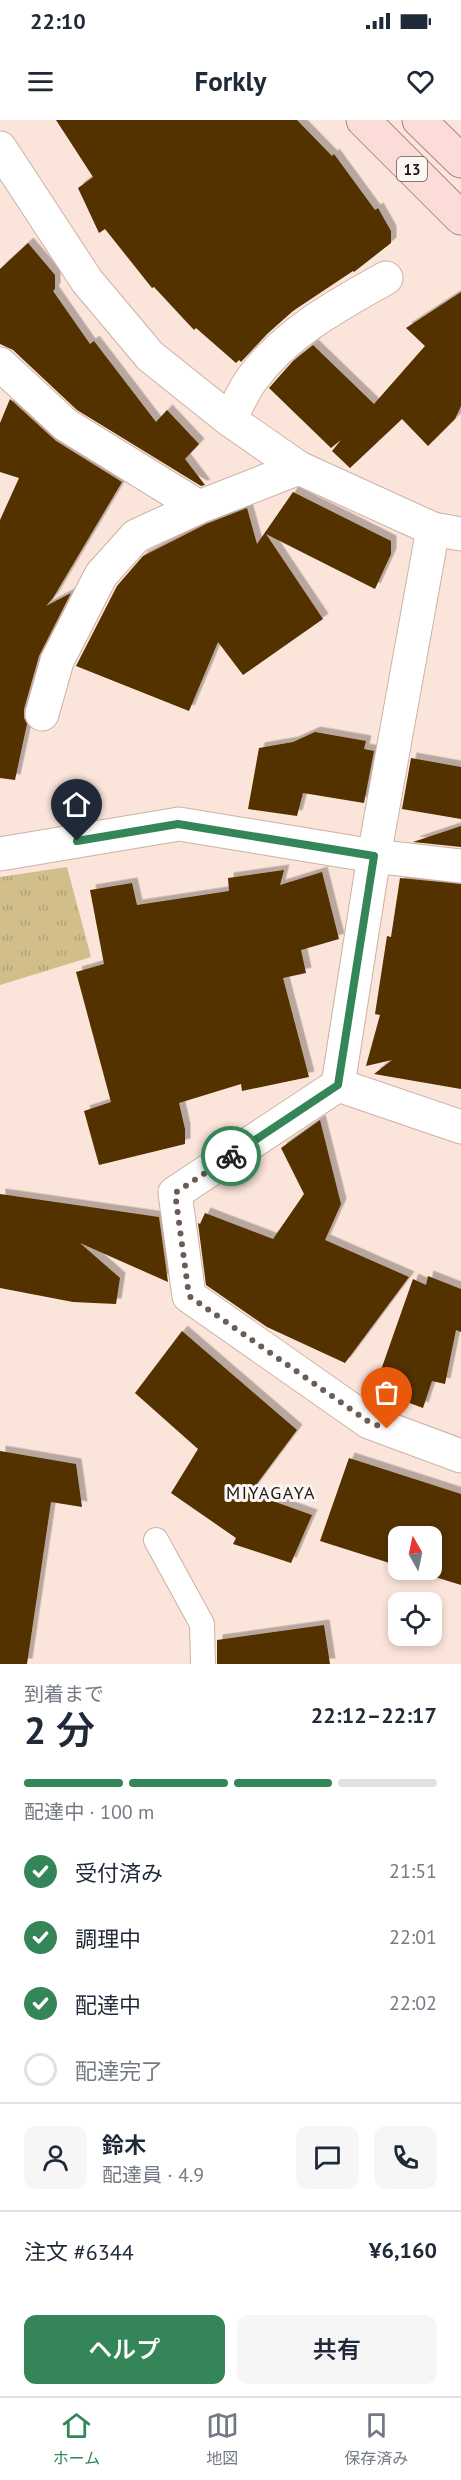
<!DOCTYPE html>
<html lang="ja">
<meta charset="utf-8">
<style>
:root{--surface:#fff;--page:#f6f6f7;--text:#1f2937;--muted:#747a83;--line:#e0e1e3;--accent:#348658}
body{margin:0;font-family:"PT Sans","Noto Sans JP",sans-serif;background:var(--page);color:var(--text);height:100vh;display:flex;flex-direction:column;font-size:22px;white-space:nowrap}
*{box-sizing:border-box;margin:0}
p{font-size:20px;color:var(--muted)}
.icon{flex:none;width:33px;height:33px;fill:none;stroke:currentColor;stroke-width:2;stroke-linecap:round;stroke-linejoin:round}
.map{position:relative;height:1544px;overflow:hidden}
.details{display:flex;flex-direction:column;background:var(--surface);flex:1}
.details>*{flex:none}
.needle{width:39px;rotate:351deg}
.tools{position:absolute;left:388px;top:1406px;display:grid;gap:12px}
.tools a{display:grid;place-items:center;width:54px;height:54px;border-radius:12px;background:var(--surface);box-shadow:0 3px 9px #0003;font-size:30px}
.pin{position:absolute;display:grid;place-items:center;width:51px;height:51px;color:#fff;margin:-62px -26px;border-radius:50% 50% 50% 0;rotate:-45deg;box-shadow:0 0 6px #0007}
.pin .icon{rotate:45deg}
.courier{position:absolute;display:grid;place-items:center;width:60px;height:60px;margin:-30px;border:4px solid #348658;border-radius:50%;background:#fff;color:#222;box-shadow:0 2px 8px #0007}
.overview em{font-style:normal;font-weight:600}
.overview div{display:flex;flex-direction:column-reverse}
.overview{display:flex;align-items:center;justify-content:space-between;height:102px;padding:0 24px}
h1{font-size:39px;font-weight:600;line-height:45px}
.bar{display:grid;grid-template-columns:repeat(4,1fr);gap:9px 6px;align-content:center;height:72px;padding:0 24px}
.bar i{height:8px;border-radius:4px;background:var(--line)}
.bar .selected{background:var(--accent)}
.bar p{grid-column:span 4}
.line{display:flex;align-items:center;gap:15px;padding:0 24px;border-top:2px solid var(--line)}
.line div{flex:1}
.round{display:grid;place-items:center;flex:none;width:63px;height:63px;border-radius:12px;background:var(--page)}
ol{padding:0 24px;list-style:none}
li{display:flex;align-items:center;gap:18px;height:66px}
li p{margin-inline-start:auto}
li .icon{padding:6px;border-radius:50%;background:var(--accent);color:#fff;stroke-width:4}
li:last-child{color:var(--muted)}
li i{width:33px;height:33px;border:3px solid var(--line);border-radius:50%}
.cta{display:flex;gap:12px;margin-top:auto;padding:12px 24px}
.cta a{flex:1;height:69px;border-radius:12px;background:var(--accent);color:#fff;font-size:24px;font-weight:600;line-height:69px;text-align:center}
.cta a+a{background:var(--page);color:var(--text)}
.status{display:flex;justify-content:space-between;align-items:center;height:42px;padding:0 30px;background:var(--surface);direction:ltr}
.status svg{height:16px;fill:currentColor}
header{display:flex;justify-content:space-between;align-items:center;height:78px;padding:0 24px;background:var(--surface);font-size:27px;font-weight:600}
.tabs{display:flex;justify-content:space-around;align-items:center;height:84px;border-top:2px solid var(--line);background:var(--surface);font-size:16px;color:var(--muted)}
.tabs a{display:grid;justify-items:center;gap:3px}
.tabs .selected{color:var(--accent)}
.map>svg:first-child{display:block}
</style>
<div class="status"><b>22:10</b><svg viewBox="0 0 49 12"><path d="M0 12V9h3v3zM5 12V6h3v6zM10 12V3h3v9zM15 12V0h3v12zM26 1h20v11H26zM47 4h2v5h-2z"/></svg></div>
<header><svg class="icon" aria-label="menu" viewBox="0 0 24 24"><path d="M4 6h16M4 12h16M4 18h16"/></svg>Forkly<svg class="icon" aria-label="heart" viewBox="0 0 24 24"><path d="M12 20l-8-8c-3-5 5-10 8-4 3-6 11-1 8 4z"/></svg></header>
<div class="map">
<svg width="461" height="1544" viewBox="0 0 461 1544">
<defs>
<pattern id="park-tufts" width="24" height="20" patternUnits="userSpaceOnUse" patternTransform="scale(1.5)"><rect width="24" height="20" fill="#d1be8a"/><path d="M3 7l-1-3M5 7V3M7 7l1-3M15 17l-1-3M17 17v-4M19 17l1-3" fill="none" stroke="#b3a276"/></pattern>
<filter id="shadow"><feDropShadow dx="5.5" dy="-5.5" stdDeviation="0" flood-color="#0004"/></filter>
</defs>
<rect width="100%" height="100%" fill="#fbe4d9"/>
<path fill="url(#park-tufts)" d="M67,747l24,90 -91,28v-108z"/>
<path fill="#523000" filter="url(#shadow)" d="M56,0h241l35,36 2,-2 41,56 3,-2 13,23v12l-37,29 -1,-1 -60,40 -26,23 -26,28 -2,-2 -3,3 -40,-35 -2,2 -40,-43 -2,1 -47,-59 -6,4 -21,-45 15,-11z
M28,123l27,32v14l-2,2 37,53 4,-3 62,81 11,-12 32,34 -14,15 20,26 -4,1 -124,-76 -64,-60 -13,-6v-75z
M461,172v114l-6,13 -27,27 -26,-27 -52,49 -18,-17 9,-11 -10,8 -62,-60 24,-27 20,-16 61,59 51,-58 -19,-18z
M10,279l46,42 66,41 -69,116 -7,8 25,-13 -32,63 -15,53v9l3,6 -12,56 -15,-2v-258l19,-42 -19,-6v-49z
M293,372l98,49v13l-16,35 -109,-55 57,85 -80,56 -25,-33 -29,69 -113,-45 41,-80 26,-30 63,-32 41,-16 10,36z
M315,612l51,9 -2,8 10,2 -10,52 -61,-10 -6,23 -49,-7 11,-61 34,-6z
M411,638l50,9v52l-59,-10z
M461,706v21l-48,-5z
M284,750l-4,15 42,-13 17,67 -38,11 5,23 -23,5 26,99 -67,14 -1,-7 -62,19 6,26v15l-86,21 -15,-54 27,-9 -35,-130 28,-8 -14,-74 42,-7 5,22 92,-14 -1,-13z
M400,758l61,6v205l-87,-15 18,-14 -26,6 14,-51 -5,-1 12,-78 4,1z
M320,1000l21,84 -16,36 84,37 -64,86 -78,-36 -61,-42 -8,-62 2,1 5,-11 68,26 31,-45 -23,-46z
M0,1074l159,23 9,65 -88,-39 40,35 -4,26 -43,-2 -73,-14z
M428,1156l33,13v43l-5,-2 -11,54 -13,-3 -9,27 -35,-13 1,-3 -14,-5 38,-108 13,6z
M182,1211l115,99 -47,63 62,22 -21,48 -58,-19 3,-6 -65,-45 27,-44 -63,-56z
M0,1331l76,13 6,43 -31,-5 -24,162h-27z
M349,1338l112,36v91l-52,-16h23v-33h-33v30l-79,-25z
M324,1505l6,39h-113v-24z"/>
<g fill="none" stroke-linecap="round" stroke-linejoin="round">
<defs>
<path id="lane" d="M156,1420l46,84 1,40"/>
<path id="street" d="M0,28l87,133 63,75 80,64 69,48 134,61 28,5
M0,244l66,61 133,82 100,-39
M230,300c7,-14 13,-29 22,-41 35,-47 84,-73 134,-101
M433,409l-59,327 -36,229 123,42
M42,594l15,-53 44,-86 35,-39 63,-29
M0,734l179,-30 195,32 87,10
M338,965l-163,108 14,103 180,126 92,34"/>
<path id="primary" d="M363,0l98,98
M419,0l42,41"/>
</defs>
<use href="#lane" stroke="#ccb1a4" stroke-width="26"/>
<use href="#street" stroke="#ccb1a4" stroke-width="35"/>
<use href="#primary" stroke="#ad8781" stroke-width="35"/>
<use href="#lane" stroke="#fff" stroke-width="24"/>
<use href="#street" stroke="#fff" stroke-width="33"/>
<use href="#primary" stroke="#fcdcd9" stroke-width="33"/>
</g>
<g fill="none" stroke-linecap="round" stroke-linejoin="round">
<path stroke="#6b5d56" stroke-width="6" stroke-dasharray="0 10.8" d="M231,1036l-56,37 14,103 180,126 18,7"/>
<path stroke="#348658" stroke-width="8" d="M77,721l101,-17 196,32 -36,229 -107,71"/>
</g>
<g text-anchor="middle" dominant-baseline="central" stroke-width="6" stroke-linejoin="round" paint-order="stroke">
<rect fill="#fbf5f3" stroke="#605853" stroke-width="1.5" x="397" y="37" width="30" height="24" rx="4.5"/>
<g font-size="15" font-weight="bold" fill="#1d140f">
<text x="412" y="49">13</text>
</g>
<g font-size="18" letter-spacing="1.5" fill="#1d140f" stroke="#fbf5f3">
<text x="271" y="1372">MIYAGAYA</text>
</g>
</g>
</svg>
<div class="tools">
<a><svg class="needle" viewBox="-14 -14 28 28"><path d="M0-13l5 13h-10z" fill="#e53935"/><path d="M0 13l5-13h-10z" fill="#747a83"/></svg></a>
<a><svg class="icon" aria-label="locate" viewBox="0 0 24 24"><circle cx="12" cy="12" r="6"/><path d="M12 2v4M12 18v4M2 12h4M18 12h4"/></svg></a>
</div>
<div class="pin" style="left:387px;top:1309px;background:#ea580c"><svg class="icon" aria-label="bag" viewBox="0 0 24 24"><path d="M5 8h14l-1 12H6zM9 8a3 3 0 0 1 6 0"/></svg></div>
<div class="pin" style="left:77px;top:721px;background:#1f2937"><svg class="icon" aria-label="home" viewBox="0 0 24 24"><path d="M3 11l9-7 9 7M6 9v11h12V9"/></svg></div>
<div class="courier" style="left:231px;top:1036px"><svg class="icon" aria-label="bike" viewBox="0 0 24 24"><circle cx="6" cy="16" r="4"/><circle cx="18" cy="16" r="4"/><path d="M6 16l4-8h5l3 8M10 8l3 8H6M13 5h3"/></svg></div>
</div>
<section class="details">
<div class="overview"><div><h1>2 分</h1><p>到着まで</p></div><em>22:12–22:17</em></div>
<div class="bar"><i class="selected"></i><i class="selected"></i><i class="selected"></i><i></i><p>配達中 · 100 m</p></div>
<ol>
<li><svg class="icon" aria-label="check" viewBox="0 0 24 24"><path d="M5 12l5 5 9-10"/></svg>受付済み<p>21:51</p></li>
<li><svg class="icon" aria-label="check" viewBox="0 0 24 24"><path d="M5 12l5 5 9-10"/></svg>調理中<p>22:01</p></li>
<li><svg class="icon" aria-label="check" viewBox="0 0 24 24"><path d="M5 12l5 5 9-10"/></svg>配達中<p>22:02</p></li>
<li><i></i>配達完了</li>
</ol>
<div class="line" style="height:108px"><a class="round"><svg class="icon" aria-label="person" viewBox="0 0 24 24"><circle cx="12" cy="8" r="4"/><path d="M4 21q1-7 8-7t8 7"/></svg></a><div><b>鈴木</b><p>配達員 · 4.9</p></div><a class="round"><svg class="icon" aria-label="chat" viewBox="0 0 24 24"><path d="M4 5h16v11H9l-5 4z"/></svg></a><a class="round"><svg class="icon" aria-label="phone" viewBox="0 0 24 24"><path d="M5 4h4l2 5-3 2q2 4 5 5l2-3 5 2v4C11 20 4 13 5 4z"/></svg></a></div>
<div class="line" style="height:78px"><div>注文 #6344</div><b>¥6,160</b></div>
<div class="cta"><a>ヘルプ</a><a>共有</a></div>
</section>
<nav class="tabs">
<a class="selected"><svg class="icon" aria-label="home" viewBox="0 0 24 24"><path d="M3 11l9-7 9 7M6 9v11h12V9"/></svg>ホーム</a>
<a><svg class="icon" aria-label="map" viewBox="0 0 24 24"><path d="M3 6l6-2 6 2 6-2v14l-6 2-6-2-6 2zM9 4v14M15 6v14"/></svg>地図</a>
<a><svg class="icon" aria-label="saved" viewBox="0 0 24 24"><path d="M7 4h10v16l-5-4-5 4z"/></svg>保存済み</a>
</nav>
